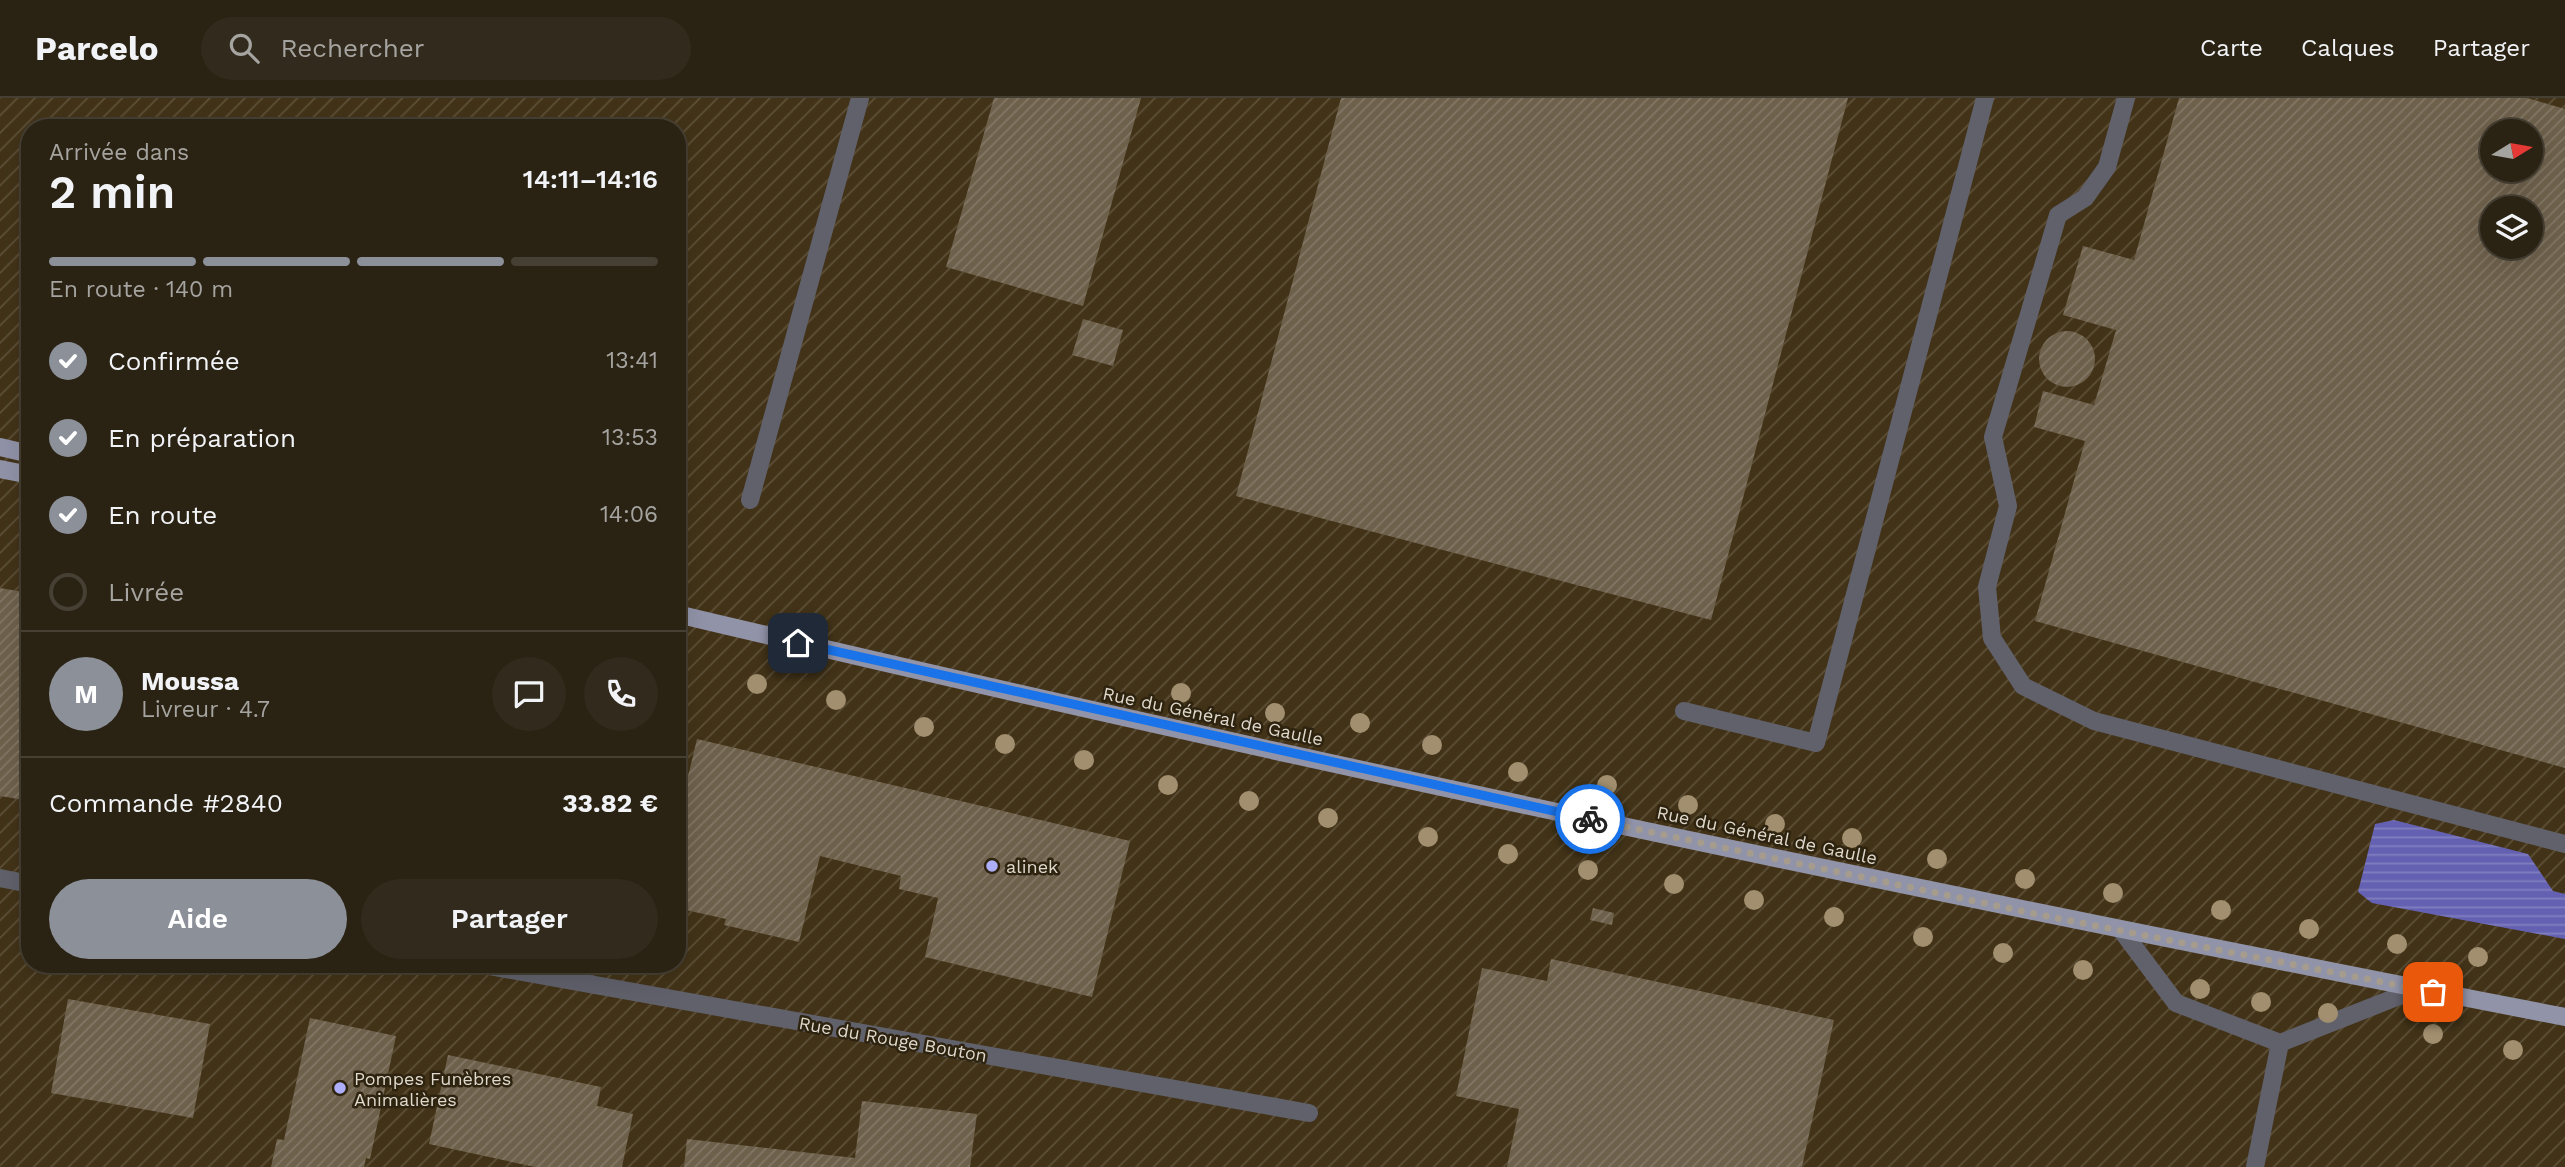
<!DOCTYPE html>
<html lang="fr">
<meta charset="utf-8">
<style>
:root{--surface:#2a2213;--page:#322a1c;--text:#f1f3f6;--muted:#a5a4a0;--line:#463f33;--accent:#8c9099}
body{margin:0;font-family:"Work Sans",sans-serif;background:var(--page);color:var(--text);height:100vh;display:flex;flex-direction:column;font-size:26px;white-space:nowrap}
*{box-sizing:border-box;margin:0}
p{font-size:23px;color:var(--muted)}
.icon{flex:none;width:38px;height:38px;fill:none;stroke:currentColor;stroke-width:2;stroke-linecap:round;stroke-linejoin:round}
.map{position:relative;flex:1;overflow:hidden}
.sheet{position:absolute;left:21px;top:21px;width:665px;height:854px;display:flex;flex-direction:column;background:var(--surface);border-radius:28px;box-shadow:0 7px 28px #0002,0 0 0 2px var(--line)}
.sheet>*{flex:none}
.needle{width:46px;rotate:79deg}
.tools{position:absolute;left:2480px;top:21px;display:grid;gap:14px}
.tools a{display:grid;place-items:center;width:63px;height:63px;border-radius:50%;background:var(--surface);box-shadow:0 7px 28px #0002,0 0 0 2px var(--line);font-size:35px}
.pin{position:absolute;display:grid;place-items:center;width:60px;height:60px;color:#fff;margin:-30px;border-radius:14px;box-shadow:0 4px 10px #0006}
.courier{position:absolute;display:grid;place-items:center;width:70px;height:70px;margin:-35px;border:5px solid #1a73e8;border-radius:50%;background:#fff;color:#222;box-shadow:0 2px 9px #0007}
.head em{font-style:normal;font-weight:600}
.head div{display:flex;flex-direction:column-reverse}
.head{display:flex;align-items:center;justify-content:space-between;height:119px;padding:0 28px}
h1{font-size:46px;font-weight:600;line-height:52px}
.bar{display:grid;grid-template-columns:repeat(4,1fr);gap:10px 7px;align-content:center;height:84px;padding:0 28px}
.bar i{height:9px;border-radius:5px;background:var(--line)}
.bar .on{background:var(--accent)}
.bar p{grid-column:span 4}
.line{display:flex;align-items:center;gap:18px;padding:0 28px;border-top:2px solid var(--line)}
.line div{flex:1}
.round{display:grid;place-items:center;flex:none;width:74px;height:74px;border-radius:37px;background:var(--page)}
ol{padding:0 28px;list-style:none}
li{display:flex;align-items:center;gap:21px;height:77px}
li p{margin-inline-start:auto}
li .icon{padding:7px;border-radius:50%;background:var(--accent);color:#fff;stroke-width:4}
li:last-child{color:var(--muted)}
li i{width:38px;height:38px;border:4px solid var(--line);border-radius:50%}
.primary-button{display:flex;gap:14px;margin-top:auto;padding:14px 28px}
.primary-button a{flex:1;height:80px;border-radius:42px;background:var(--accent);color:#fff;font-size:28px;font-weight:600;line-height:80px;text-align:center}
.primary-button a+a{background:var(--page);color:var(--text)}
header{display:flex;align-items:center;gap:42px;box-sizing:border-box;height:98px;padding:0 35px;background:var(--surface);border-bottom:2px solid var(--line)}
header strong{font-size:33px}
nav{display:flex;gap:38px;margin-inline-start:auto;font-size:24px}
.search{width:490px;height:63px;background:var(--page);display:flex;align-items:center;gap:18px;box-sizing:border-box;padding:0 24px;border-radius:38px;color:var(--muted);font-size:26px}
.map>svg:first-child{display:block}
</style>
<header>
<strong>Parcelo</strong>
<div class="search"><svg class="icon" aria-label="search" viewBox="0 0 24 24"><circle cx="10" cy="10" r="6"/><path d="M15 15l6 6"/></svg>Rechercher</div>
<nav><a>Carte</a><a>Calques</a><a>Partager</a></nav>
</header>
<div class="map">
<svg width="2565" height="1069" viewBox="0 0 2565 1069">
<defs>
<pattern id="industrial-furrows" width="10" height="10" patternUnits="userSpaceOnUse" patternTransform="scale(1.75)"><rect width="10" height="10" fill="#423318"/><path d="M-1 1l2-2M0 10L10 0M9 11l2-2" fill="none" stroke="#5d5038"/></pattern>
<pattern id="water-rules" width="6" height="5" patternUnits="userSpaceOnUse" patternTransform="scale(1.75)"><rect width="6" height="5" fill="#6461b3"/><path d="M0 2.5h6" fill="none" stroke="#817ebf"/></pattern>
<pattern id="building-hatch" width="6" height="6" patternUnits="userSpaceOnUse" patternTransform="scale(1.75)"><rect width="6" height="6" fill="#6e614c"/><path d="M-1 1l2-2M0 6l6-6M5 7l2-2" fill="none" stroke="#827765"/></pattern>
</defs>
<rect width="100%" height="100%" fill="#382d19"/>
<path fill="url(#industrial-furrows)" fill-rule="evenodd" d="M0,0h2565v1069h-2565zM30,30h647v836h-647zM2492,33h38v39h-38zM2492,110h38v39h-38z"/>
<path fill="url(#water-rules)" d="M2394,722l134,34 25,37 12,3v45l-193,-36 -14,-11 17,-68z"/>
<path fill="url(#building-hatch)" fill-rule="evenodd" d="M994,0h147l-58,208 -137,-39z
M1341,0h507l-137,522 -475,-124z
M2179,0h348l38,11v659l-530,-147 50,-180 -51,-14 9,-36 51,14 22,-75 -53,-15 20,-69 51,14zM2492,33h38v39h-38zM2492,110h38v39h-38z
M1083,221l40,11 -10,36 -41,-11z
M2039 261a28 28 0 1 1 56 0a28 28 0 1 1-56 0Z
M0,490l30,5v208l-30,-5z
M697,641l433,102 -38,156 -167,-40 13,-59 -39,-9 2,-13 -81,-20 -21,86 -75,-17 2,-6 -49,-11v-86z
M1593,810l21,5 -2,12 -22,-5z
M1551,861l283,61 -32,147h-295l12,-58 -63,-13 26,-128 65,13z
M68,901l142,25 -17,94 -142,-25z
M310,920l86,18 -26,123 -4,-1 -2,9h-93l6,-28 7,1z
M448,957l153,32 -4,19 36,8 -11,53h-87l-106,-23z
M862,1003l115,13 -7,53h-286l3,-28 168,19z"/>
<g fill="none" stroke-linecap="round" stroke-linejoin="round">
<path stroke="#61616c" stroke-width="18" d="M2126,0l-19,69 -22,31 -27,17 -65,222 15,69 -21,81 5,51 31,48 71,35 471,123
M750,402l110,-402
M1684,613l132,32 169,-645
M2122,833l54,72 104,40 137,-54
M2255,1069l25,-124"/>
<path stroke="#61616c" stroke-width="18" d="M0,780l30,6
M478,866l831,149"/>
<path stroke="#9193a8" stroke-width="18" d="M0,349l30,7
M0,371l30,6
M677,516c626,149 1256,280 1888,403"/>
</g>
<g fill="#a28f6f">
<circle cx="757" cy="586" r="10"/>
<circle cx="1181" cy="595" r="10"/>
<circle cx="836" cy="602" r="10"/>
<circle cx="1275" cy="615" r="10"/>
<circle cx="1360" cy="625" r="10"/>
<circle cx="924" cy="629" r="10"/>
<circle cx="1005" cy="646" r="10"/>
<circle cx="1432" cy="647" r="10"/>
<circle cx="1084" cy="662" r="10"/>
<circle cx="1518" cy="674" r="10"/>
<circle cx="1168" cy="687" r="10"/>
<circle cx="1607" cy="687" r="10"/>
<circle cx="1249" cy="703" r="10"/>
<circle cx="1688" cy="707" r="10"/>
<circle cx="1328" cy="720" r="10"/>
<circle cx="1775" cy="726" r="10"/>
<circle cx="1428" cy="739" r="10"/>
<circle cx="1852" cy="740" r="10"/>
<circle cx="1508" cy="756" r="10"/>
<circle cx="1937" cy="761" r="10"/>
<circle cx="1588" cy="772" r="10"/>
<circle cx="2025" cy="781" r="10"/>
<circle cx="1674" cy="786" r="10"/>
<circle cx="2113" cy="795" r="10"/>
<circle cx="1754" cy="802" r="10"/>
<circle cx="2221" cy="812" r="10"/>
<circle cx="1834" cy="819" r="10"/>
<circle cx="2309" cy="831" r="10"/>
<circle cx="1923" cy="839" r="10"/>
<circle cx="2397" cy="846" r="10"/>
<circle cx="2003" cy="855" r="10"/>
<circle cx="2478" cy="859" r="10"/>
<circle cx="2083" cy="872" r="10"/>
<circle cx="2200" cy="891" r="10"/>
<circle cx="2261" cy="904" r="10"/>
<circle cx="2328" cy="915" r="10"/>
<circle cx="2433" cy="936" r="10"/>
<circle cx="2513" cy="952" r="10"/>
</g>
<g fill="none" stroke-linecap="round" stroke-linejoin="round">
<path stroke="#a59c8d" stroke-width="7" stroke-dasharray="0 12.6" d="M1590,721l441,94 402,79"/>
<path stroke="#1a73e8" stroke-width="9" d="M798,545l792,176"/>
</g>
<g fill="#adaffb" stroke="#2e230f" stroke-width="2.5">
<circle cx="992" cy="768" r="7"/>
<circle cx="340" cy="990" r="7"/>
</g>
<g text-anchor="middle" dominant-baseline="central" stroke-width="5" stroke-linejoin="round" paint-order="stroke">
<g font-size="18" fill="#dfd8cc" stroke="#2e230f">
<text transform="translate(1213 618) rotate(12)">Rue du Général de Gaulle</text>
<text transform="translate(1767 737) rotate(12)">Rue du Général de Gaulle</text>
<text transform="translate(893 941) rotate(10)">Rue du Rouge Bouton</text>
</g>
<g font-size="18" fill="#dfd8cc" stroke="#2e230f" text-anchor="start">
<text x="1006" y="768">alinek</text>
<text x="354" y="980">Pompes Funèbres<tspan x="354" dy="21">Animalières</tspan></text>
</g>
</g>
</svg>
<div class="tools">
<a><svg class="needle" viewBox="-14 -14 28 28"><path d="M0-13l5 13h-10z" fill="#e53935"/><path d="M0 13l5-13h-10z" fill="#a5a4a0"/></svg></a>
<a><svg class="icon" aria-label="layers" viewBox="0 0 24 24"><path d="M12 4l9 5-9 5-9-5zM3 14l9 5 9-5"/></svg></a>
</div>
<div class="pin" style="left:2433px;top:894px;background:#ea580c"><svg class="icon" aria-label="bag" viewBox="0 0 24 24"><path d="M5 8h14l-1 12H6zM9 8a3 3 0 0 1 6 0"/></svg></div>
<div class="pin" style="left:798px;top:545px;background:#1f2937"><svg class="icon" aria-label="home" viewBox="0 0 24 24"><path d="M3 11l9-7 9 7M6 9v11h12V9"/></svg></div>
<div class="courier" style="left:1590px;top:721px"><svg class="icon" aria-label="bike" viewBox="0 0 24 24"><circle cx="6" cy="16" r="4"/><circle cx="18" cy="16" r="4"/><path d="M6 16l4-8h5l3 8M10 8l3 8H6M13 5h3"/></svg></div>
<section class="sheet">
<div class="head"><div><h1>2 min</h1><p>Arrivée dans</p></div><em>14:11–14:16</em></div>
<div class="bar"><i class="on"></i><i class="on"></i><i class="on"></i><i></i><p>En route · 140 m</p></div>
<ol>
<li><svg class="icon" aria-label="check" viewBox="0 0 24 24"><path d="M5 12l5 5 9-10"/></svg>Confirmée<p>13:41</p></li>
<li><svg class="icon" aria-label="check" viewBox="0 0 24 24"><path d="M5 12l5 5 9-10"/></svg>En préparation<p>13:53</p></li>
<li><svg class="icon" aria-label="check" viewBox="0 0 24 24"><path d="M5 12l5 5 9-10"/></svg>En route<p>14:06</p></li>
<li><i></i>Livrée</li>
</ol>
<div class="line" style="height:126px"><b class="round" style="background:var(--accent);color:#fff">M</b><div><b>Moussa</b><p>Livreur · 4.7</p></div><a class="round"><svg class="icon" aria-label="chat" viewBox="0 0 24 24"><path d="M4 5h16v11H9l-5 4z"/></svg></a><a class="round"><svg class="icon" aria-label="phone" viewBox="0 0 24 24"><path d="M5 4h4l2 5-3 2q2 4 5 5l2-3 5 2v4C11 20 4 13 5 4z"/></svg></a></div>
<div class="line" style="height:91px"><div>Commande #2840</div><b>33.82 €</b></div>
<div class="primary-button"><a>Aide</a><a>Partager</a></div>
</section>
</div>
